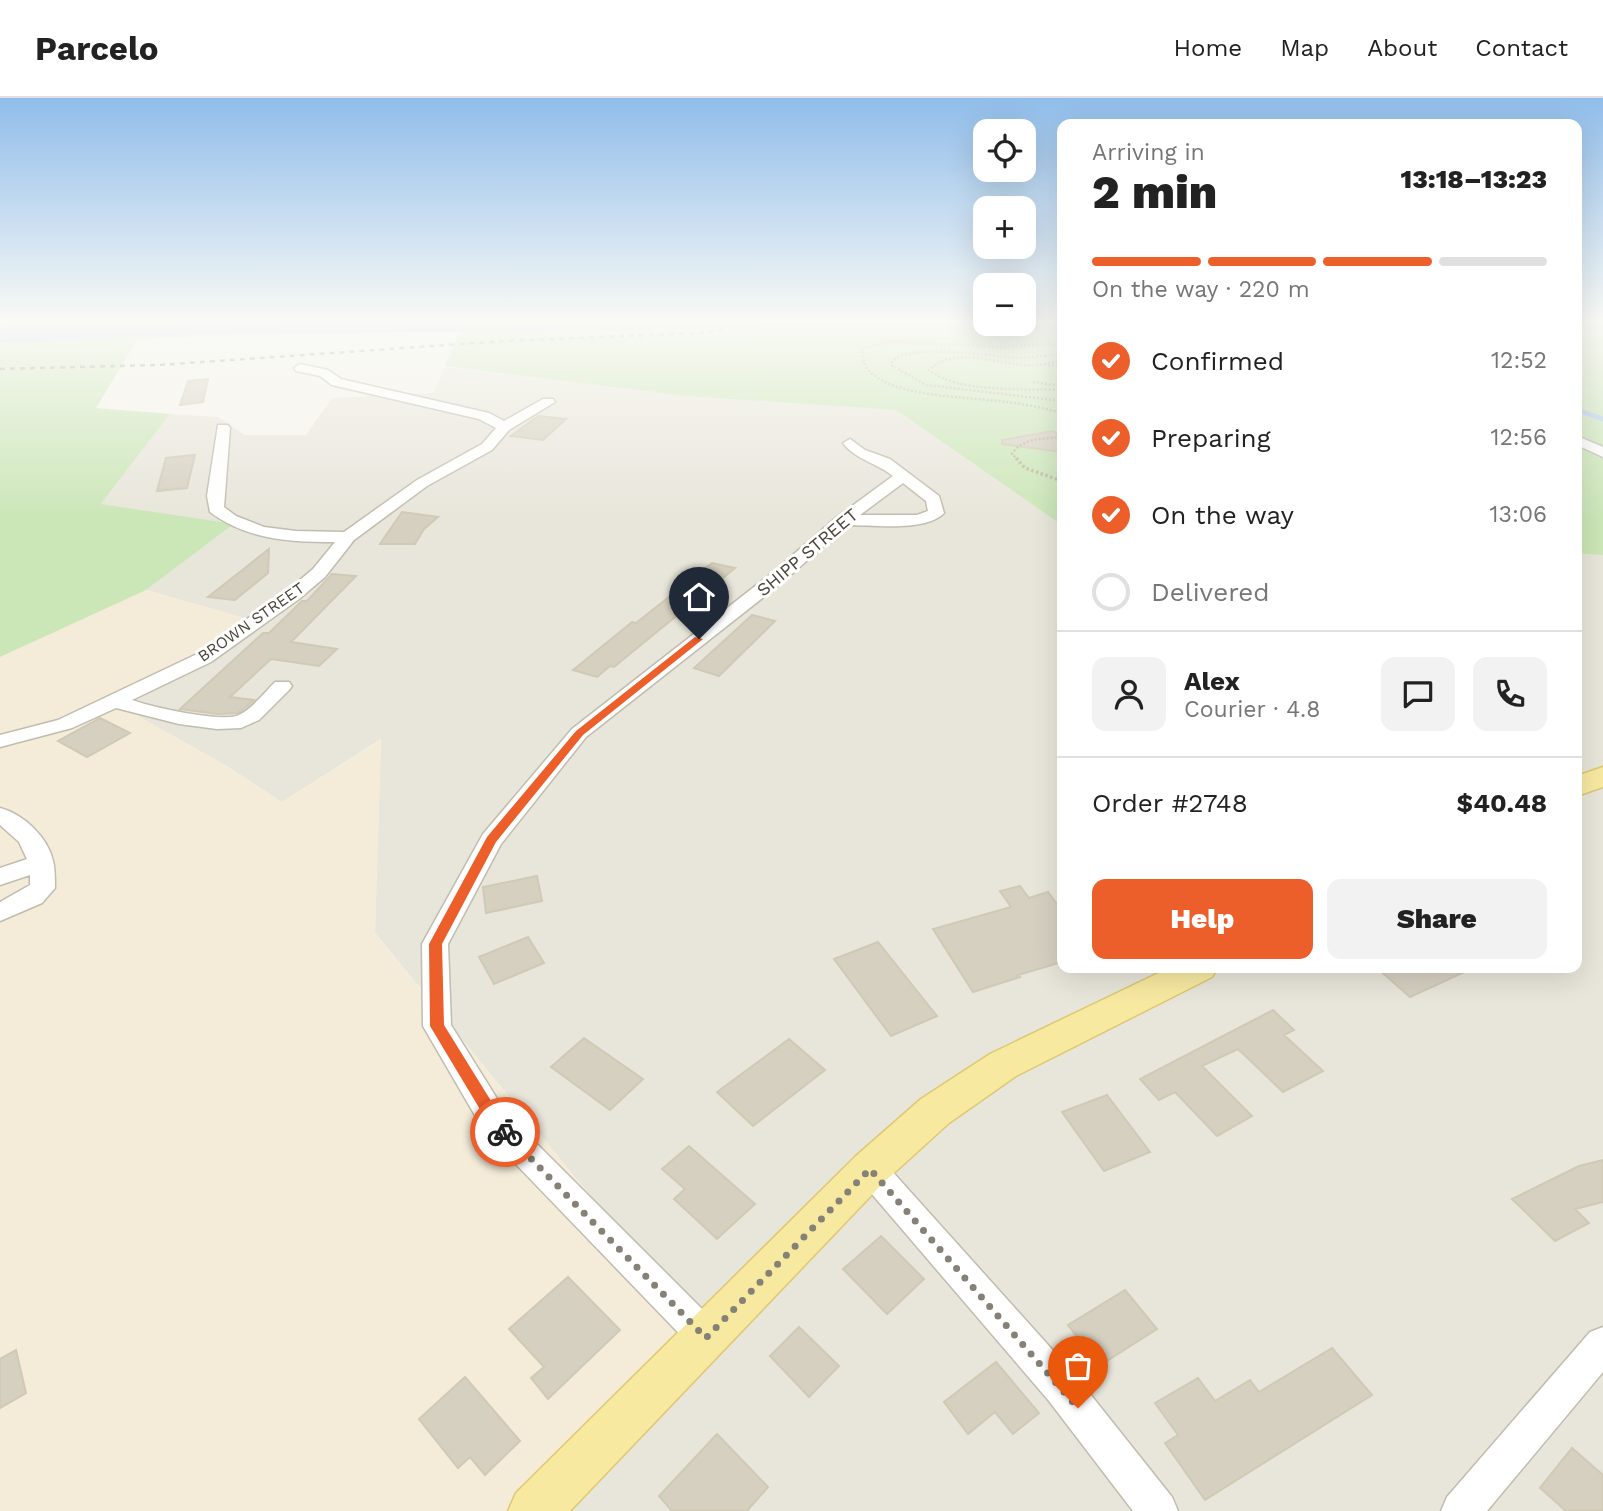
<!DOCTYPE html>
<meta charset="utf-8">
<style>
:root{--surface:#fff;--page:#f2f2f2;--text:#222;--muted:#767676;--line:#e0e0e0;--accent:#ec5f2b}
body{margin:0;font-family:"Work Sans",sans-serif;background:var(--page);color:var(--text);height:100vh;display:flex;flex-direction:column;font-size:26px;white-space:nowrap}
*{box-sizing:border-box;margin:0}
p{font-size:23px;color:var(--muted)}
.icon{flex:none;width:38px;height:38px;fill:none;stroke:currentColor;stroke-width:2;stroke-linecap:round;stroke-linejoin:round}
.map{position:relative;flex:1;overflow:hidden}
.sheet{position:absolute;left:1057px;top:21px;width:525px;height:854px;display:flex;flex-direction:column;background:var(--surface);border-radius:14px;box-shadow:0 7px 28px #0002}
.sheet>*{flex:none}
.controls{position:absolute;left:973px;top:21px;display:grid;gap:14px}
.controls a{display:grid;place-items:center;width:63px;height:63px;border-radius:14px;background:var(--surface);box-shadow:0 7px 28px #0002;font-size:35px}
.pin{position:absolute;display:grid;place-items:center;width:60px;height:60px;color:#fff;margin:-72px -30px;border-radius:50% 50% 50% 0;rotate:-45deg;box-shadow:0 0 7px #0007}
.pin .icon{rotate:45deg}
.courier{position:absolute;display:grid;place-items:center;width:70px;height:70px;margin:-35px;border:5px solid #ec5f2b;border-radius:50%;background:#fff;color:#222;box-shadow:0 2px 9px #0007}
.head em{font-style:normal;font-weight:800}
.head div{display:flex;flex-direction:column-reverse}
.head{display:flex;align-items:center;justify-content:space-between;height:119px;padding:0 35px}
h1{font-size:46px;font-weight:800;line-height:52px}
.bar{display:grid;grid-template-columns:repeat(4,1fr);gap:10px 7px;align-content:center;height:84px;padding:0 35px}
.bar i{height:9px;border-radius:5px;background:var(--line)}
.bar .on{background:var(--accent)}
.bar p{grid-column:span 4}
.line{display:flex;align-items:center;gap:18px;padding:0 35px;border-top:2px solid var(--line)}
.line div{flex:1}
.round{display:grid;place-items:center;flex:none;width:74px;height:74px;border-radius:14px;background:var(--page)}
ol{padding:0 35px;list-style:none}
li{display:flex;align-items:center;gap:21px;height:77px}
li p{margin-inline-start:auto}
li .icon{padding:7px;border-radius:50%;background:var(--accent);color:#fff;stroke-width:4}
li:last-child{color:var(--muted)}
li i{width:38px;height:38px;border:4px solid var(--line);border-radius:50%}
.action{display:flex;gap:14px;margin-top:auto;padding:14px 35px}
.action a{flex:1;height:80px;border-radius:14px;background:var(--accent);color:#fff;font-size:28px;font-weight:800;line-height:80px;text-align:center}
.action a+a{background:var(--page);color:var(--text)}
header{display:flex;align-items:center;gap:42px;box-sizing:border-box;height:98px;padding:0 35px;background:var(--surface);border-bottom:2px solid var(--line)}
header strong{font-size:33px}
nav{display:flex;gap:38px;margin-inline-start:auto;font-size:24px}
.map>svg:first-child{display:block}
</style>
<header>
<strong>Parcelo</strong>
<nav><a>Home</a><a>Map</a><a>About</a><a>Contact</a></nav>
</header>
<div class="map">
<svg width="1603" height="1413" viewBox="0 0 1603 1413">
<rect width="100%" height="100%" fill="#f5f3eb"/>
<path fill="#e8e5da" d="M445,269l240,29 211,14 166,115v443h515v-414l26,1v956h-1048l152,-173 -332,-405 6,-194 -99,63 -52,-34 -108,-61 140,-84 -116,-33 87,-65 -132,-21 69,-90 48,3 27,18h61l26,-37 101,-5z"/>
<path fill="#f4ecd9" d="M144,492l119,33 -140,85 107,60 52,34 99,-62 -6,194 332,404 -152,173h-555v-854z"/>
<path fill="#cbe6b7" d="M0,225h1062v202l-166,-115 -211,-14 -240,-30 15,-35 -178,1 -145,8 -41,68 74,6 -69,90 133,20 -88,66 -146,67z
M1577,225h26v232l-26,-1z"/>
<path fill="#adcbec" d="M58,225h687l-33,5 -62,2 -436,4 -214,9v-18z"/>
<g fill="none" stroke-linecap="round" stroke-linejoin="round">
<path stroke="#adcbec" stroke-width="4.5" d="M1577,312l26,9"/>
</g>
<path fill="#d6d0c1" stroke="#d0c9b5" stroke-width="2" d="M208,281l-5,23 -23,3 8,-24z
M538,318l28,3 -23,21 -32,-4z
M1053,333l9,7v14l-60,-8v-4z
M195,357l-8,33 -30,3 9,-33z
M402,414l36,5 -14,12 -9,15h-35z
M269,451l-1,24 -33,27 -27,-3z
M712,465l23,5 -121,99 -4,-1 -13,11 -24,-7 59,-48 4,1z
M332,476l24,2 -65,66 46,7 -18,17 -48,-7 -41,38 24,3 -16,13 -20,1 -38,-5 83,-76h6l33,-32h5z
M752,517l23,6 -56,55 -25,-8z
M100,620l30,15 -43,24 -29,-16z
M537,778l5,25 -56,12 -3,-26z
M1020,788l9,12 19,-6 14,19v51l-44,13 2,2 -47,15 -40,-63 78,-22 -11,-16z
M528,839l16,26 -50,21 -15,-27z
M878,844l59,74 -46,20 -57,-77z
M1377,870h96l-63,29z
M1273,912l21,20 -10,5 39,36 -40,21 -45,-43 -36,17 50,50 -35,20 -42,-44 -16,8 -19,-21z
M584,940l59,41 -33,31 -59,-43z
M789,941l36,31 -72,56 -36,-34z
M1107,997l43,57 -46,19 -42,-59z
M689,1048l66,58 -38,35 -43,-40 11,-10 -23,-20z
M1603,1062v42l-28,7 14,14 -34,18 -43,-42 67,-33z
M881,1138l43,43 -37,35 -44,-45z
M568,1179l52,53 -72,69 -17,-21 13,-11 -35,-38z
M1125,1192l32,39 -58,37 -31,-41z
M799,1229l40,39 -30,31 -39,-41z
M1332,1250l40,47 -167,105 -40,-57 13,-8 -23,-32 43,-25 17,23 35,-21 9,12z
M16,1252l10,43 -26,15v-49z
M996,1264l43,51 -26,21 -18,-22 -27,22 -24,-32z
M465,1279l55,64 -35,34 -15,-18 -12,11 -39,-49z
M717,1336l51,53 -21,24h-75l-13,-15z
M1572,1350l31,27v36h-37l-26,-23z"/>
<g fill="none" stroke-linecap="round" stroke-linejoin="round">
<defs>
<path id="minor" d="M300,266l28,6 13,9 148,34 15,8 39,-22h10l2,3 -46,28 -17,20 -65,36 -73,54 -29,37 -26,22 -88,63 -79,38c19,7 90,23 107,15 14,-7 25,-22 36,-33h14l3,4 -3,4 -30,30 -18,8 -24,1 -38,-5 -63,-16 -44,20 -72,19v-12l58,-15 139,-66 90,-63 26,-22 22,-27c-45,0 -87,-2 -125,-30l-3,-16 11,-71h10l2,3 -6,79 12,9 28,11 32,4 48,1 73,-52 65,-36 14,-16 -17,-9 -147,-34 -12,-9 -24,-5 -2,-3z
M1577,338l26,11v10l-26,-12z
M850,341l15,11 25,9 49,37 5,17c-18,19 -72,12 -97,12l-63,56 -198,156 -85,107 -53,100 3,81 55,88 212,212 6,12 -6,12 -12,6 -12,-6 -210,-218 -61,-105 -1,-82 61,-110 89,-105 200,-156 65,-56 56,-41c-16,-13 -37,-16 -50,-33zM903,385l23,18 2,10 -11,4h-57z
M0,710c23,6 48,29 53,53 2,7 2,19 2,27l-13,15 -42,18v-19l30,-17v-10l-30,10v-17l27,-9 -8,-17 -19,-17z
M870,1057l11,4 194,216 97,122 6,14h-45l-84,-110 -190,-222 -5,-10 5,-10z
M1603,1229v45l-116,139h-46l6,-14 143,-165z"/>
<path id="major" d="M1603,669v20l-26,9v-20z
M1169,870h48l-5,9 -196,99 -67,47 -65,59 -314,329h-62l8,-18 340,-337 65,-57 69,-45z"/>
</defs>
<use href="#minor" stroke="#c0bcae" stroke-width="3"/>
<use href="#major" stroke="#ddc971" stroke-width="3"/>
<path stroke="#c0b9a0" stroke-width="2.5" stroke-dasharray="2 2" stroke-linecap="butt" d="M1062,245l-63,4 -110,-6 -27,8c1,5 1,12 3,16 17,32 101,32 133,36 21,2 43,6 64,12
M1062,255c-14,2 -30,5 -44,5 -23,-1 -119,-18 -127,7l35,20 136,16
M1062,263c-13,3 -25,5 -38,4 -29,-2 -71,-19 -95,5 29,24 96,18 133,20
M1048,268l14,-1
M1033,284l29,4
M1018,362l-6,-6c11,-17 32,-15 50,-17"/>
<path stroke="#c0b9a0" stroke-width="3.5" stroke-dasharray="2.5 2.5" stroke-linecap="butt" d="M1016,360l9,10 37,13"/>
<use href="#minor" fill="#fff" fill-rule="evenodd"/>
<use href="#major" fill="#f8e9a1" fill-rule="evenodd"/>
<path stroke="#999" stroke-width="2.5" stroke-dasharray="5 5" stroke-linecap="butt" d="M0,271l159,-4 346,-24 193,-8 73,-10"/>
</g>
<linearGradient id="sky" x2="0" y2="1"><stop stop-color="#90bdea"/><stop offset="0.53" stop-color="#fafaf6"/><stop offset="1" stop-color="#fafaf6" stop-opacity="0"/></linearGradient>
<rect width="1603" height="422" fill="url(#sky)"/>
<path fill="#ec5f2b" d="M695,539l8,2 -120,96 -87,107 -54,102 2,81 57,92 11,15 -2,4h-11l-9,-10 -60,-100 -1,-82 58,-107 89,-106z"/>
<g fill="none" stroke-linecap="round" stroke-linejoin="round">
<path stroke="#858177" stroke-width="7" stroke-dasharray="0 12.6" d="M505,1034l201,206 164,-169 208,239"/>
</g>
<g text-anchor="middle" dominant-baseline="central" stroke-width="6" stroke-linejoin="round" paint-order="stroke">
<g font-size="16" fill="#484439" stroke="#fff">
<text transform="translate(251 524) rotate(-35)">BROWN STREET</text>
</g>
<g font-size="18" fill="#484439" stroke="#fff">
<text transform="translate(807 454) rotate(-40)">SHIPP STREET</text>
</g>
</g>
</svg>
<div class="controls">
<a><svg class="icon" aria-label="locate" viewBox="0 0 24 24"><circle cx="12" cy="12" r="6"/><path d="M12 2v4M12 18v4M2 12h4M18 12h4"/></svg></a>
<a>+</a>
<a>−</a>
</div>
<div class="pin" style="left:1078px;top:1310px;background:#ea580c"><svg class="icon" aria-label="bag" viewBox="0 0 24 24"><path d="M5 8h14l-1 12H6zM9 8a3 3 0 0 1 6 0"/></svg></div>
<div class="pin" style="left:699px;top:541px;background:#1f2937"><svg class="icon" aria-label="home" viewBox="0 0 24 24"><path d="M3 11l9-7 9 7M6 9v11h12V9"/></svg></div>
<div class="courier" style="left:505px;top:1034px"><svg class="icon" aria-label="bike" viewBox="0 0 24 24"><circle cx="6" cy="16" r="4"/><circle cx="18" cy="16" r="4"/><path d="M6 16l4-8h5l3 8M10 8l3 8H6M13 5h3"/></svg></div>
<section class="sheet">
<div class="head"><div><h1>2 min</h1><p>Arriving in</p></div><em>13:18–13:23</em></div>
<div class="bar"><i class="on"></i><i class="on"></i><i class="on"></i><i></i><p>On the way · 220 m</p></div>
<ol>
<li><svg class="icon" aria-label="check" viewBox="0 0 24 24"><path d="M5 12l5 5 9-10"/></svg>Confirmed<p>12:52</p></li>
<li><svg class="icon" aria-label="check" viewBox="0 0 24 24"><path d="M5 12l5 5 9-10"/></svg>Preparing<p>12:56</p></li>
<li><svg class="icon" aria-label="check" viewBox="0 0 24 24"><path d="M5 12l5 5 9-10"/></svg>On the way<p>13:06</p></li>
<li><i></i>Delivered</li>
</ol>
<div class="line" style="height:126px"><a class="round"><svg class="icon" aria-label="person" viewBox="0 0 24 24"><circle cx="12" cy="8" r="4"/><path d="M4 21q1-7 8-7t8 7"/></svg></a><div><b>Alex</b><p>Courier · 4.8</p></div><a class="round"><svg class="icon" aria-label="chat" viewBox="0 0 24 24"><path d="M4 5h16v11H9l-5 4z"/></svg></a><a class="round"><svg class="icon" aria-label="phone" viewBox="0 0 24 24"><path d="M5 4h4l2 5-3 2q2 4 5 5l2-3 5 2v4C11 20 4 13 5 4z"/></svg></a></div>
<div class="line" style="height:91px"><div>Order #2748</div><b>$40.48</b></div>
<div class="action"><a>Help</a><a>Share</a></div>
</section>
</div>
